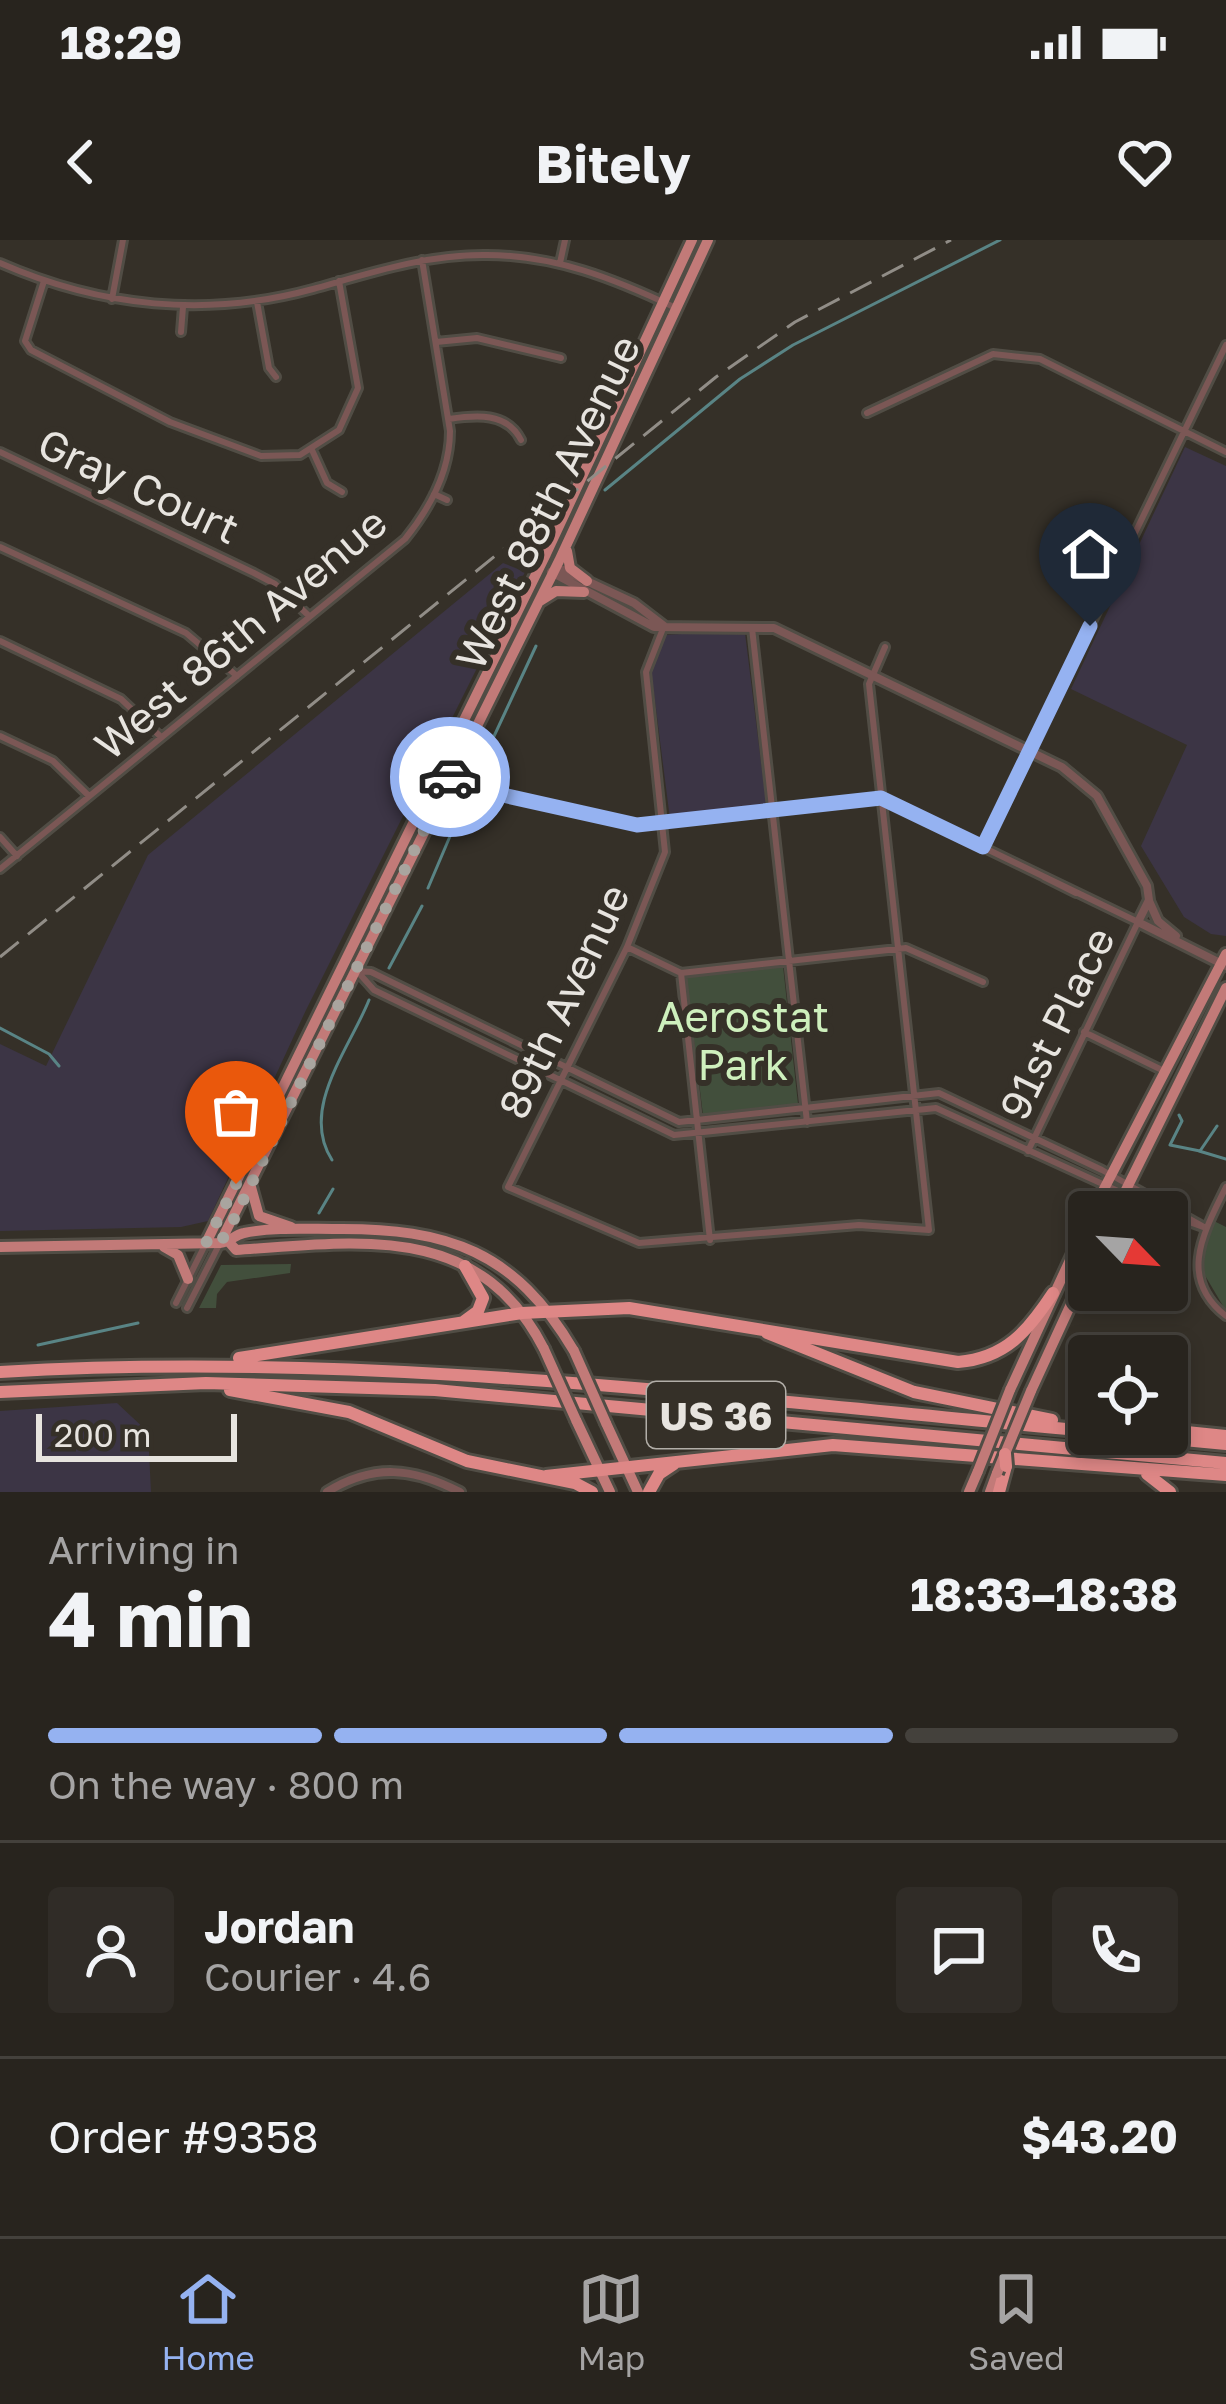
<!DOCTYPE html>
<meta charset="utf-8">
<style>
:root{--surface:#28241e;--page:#302c27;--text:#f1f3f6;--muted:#a5a4a4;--line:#44413c;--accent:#95b2f1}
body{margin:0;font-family:"Golos Text",sans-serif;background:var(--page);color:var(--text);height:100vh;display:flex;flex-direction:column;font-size:45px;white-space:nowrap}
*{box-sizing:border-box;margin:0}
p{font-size:39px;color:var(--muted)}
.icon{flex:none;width:66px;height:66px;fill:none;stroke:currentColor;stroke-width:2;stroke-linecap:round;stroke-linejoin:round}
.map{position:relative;height:1252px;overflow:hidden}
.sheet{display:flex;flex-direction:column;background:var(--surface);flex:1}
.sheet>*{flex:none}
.needle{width:78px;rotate:115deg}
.tools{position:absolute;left:1068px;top:951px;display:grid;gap:24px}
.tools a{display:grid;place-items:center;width:120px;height:120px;border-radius:12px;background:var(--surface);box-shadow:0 6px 18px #0003,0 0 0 3px var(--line);font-size:60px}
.scale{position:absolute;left:36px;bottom:30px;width:201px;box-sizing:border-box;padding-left:12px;border:6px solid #e7e4df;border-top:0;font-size:33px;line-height:42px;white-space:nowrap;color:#e7e4df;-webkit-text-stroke:9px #353028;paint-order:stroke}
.pin{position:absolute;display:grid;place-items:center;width:102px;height:102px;color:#fff;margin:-123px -51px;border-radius:50% 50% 50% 0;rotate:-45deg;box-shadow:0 0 12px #0007}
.pin .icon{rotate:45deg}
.courier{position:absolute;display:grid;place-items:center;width:120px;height:120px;margin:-60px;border:9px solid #95b2f1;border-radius:50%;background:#fff;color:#222;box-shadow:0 3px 15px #0007}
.overview em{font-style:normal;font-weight:700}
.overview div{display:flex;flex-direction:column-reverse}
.overview{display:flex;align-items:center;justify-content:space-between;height:204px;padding:0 48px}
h1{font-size:78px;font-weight:700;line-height:90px}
.bar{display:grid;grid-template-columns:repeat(4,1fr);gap:18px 12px;align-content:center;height:144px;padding:0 48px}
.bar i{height:15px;border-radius:9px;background:var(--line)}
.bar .current{background:var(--accent)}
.bar p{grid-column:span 4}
.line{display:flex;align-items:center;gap:30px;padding:0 48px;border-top:3px solid var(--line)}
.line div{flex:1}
.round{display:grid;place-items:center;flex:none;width:126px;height:126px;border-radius:12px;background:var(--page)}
.status{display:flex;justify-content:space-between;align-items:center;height:84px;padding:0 60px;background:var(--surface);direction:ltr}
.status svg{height:33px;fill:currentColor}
header{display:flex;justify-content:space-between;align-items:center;height:156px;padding:0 48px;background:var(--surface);font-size:54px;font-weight:700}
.tabs{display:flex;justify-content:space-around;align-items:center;height:168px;border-top:3px solid var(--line);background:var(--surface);font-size:33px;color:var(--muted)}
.tabs a{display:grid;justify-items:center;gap:6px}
.tabs .current{color:var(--accent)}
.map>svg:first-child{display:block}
</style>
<div class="status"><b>18:29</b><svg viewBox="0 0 49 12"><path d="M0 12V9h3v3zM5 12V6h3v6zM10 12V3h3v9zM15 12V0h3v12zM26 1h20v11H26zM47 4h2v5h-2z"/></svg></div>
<header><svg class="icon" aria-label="back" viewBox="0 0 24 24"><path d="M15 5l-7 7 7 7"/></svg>Bitely<svg class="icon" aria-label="heart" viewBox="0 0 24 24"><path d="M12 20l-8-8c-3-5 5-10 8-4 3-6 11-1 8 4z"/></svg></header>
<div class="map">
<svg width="1226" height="1252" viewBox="0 0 1226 1252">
<rect width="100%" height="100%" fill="#353028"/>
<path fill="#3c3545" d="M1185,207l41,19v470l-15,-2 -27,-17 -43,-71 46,-101 -116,-56z
M503,323l22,9 -219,438 -98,211 -27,6 -181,4v-187l46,22 102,-211z
M736,391l9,2 21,169 -10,7 -86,10 -19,-149 6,-21 6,-14z
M117,1163l31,29 3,60h-151v-81z"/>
<path fill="#424f3c" d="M783,726l15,138 -95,11 -17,-139z
M1214,981l12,6v84l-26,-44z
M291,1024l-1,9 -63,9 -10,12 -1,14h-17l22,-43z"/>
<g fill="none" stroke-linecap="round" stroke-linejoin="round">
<path stroke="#598485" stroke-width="3" d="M605,250l135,-111 53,-34 207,-105
M475,537l61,-131
M428,648l37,-87
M389,728l33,-62
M0,788l49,26 10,12
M1179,875l3,6 -12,24 30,6 17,-25
M1199,911l27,8
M332,920c-33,-51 18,-112 37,-160
M319,973l14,-24
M38,1105l100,-22"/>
<defs>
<path id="minor" d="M0,23c100,44 207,55 313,26 57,-16 111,-34 170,-34 70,-1 132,24 193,53
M560,23l5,-23
M44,41l-19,60 6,9 139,72 91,34 39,-1 39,-25 19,-42 -19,-107
M112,59l11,-59
M257,62l12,66 7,9
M181,92l2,-25
M436,102l41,-4 84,20
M867,173l126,-59 47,5 186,93
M449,179c27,-4 58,-7 72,21
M312,210l15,33 15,9
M0,212l254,121 21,11 33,31
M434,254l13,6
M0,307l186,86 51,43
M664,386l-18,46 19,180 -38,95 -119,240 131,56 220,-18 70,5 -60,-546 16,-37
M752,388l55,494
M0,401l121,58 40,38
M0,496l53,25 36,35
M454,537l26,13 157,35 244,-27 257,124 -110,229
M0,597l17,19
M983,607l243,-502
M0,629l405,-330c25,-31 45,-67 45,-108l-28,-171
M1044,637l32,16
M627,707l54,26 225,-25 77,34
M357,731l14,1 308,150 260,-29 163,77 104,58
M357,731l17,19 300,145 262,-27 228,104
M681,733l29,267
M1084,792l80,39
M1226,947c-22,45 -49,91 0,129
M1167,974l39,14
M176,1063l30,-60
M187,1068l33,-65"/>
<path id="tertiary" d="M551,332l103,55 120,1 288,139 35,29 50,90 2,14 -11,22 88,44
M553,333l10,-3 71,33 30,23
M1149,661l9,20 18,15
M327,1252c47,-29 86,-24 133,0"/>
<path id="primary" d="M567,311l3,17 17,13
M540,361l16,-10 28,1
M251,947l8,29 32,11
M1092,972l134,-258
M1115,972l111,-224
M229,1002l7,8c121,-8 242,-30 308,99
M206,1003l340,-689 146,-314
M220,1003l339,-682 149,-321
M0,1007l220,-4c12,-1 13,-8 24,-10 29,-6 62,-4 92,-4 112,-1 179,22 238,122
M164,1007l14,8 10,24
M1010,1150l79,-171
M1031,1151l58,-126
M576,1180l34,72
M606,1183l32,69
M969,1252l9,-21
M990,1252l7,-19"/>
<path id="motorway" d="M463,1082l15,-11 5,-13 -18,-32
M767,1093l147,59 138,28
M239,1118l283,-45 107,-5 329,54c48,-4 70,-31 95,-69
M0,1132c365,-22 726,26 1089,59
M230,1150l119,22 118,49 108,22 17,9
M0,1152l206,-9 229,7 791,73
M1167,1190l59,6
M1120,1194l106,10
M1147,1234l23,18
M546,1236l287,-31 393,30
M649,1252l10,-18 15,-10
M999,1252l7,-26"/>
</defs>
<use href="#minor" stroke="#514d45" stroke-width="12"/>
<use href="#tertiary" stroke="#514d45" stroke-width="14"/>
<use href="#primary" stroke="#514d45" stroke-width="16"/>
<use href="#motorway" stroke="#514d45" stroke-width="18"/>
<use href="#minor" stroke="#7b5755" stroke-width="6"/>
<use href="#tertiary" stroke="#7b5755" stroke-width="8"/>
<use href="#primary" stroke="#c27a78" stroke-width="10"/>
<use href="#motorway" stroke="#de8786" stroke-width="12"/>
<path stroke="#918d87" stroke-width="3" stroke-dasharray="24 12" stroke-linecap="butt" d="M0,717l716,-580 79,-55 156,-82"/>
<defs>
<path id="primary-bridge" d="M544,1109l32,71
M574,1111l32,72
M978,1231l32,-81
M997,1233l34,-82"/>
<path id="motorway-bridge" d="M1005,1214l1,12"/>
</defs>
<use href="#primary-bridge" stroke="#514d45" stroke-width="16" stroke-linecap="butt"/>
<use href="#motorway-bridge" stroke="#514d45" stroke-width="18" stroke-linecap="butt"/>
<use href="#primary-bridge" stroke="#c27a78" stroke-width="10"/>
<use href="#motorway-bridge" stroke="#de8786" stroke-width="12"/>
</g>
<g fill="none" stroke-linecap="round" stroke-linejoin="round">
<path stroke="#a9a59f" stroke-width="12" stroke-dasharray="0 21.6" d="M236,944l-30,59h14l12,-20 218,-446"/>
<path stroke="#95b2f1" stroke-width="15" d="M450,537l30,13 157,35 244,-27 102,49 107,-221"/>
</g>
<g text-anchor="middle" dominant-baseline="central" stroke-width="12" stroke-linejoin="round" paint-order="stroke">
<rect fill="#353028" stroke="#b2aea8" stroke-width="3" x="647" y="1142" width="138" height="66" rx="9"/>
<g font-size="39" font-weight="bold" fill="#e7e4df">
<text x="716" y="1175">US 36</text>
</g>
<g font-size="42" fill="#e7e4df" stroke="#353028">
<text transform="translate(139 245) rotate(25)">Gray Court</text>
<text transform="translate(547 262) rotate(-64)">West 88th Avenue</text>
<text transform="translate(240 393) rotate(-40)">West 86th Avenue</text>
<text transform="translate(563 761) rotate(-65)">89th Avenue</text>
<text transform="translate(1056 783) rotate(-64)">91st Place</text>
</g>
<g font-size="42" fill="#cef0bd" stroke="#353028">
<text x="743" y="776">Aerostat<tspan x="743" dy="48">Park</tspan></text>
</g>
</g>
</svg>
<div class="tools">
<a><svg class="needle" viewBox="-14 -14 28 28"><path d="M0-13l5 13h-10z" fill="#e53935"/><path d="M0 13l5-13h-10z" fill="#a5a4a4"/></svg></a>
<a><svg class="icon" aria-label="locate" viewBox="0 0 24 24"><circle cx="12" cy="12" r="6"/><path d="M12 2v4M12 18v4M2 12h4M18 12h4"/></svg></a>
</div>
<div class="scale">200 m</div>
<div class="pin" style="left:236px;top:944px;background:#ea580c"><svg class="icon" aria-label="bag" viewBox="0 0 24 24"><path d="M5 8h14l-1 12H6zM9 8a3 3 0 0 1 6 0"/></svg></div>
<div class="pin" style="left:1090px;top:386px;background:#1f2937"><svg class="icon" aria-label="home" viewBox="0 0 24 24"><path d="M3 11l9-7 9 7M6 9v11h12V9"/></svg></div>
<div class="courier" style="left:450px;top:537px"><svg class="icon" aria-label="car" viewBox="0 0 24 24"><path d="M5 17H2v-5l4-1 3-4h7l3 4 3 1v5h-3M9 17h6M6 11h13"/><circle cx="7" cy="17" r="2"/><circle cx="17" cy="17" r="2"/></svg></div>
</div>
<section class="sheet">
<div class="overview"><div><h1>4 min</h1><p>Arriving in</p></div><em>18:33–18:38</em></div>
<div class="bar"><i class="current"></i><i class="current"></i><i class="current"></i><i></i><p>On the way · 800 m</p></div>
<div class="line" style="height:216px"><a class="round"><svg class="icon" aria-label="person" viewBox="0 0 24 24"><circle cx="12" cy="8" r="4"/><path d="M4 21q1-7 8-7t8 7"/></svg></a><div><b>Jordan</b><p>Courier · 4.6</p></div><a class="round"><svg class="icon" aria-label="chat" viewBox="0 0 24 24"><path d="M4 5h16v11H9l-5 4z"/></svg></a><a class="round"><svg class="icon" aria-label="phone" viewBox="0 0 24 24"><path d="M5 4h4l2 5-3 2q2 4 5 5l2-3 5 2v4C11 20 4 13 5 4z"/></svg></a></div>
<div class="line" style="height:156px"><div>Order #9358</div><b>$43.20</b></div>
</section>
<nav class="tabs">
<a class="current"><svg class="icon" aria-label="home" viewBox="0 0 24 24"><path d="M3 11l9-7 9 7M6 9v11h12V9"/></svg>Home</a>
<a><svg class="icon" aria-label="map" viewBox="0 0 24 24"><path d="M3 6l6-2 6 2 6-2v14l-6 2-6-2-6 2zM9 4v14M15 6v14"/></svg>Map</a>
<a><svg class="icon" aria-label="saved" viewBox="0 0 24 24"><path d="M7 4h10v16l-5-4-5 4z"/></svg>Saved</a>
</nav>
